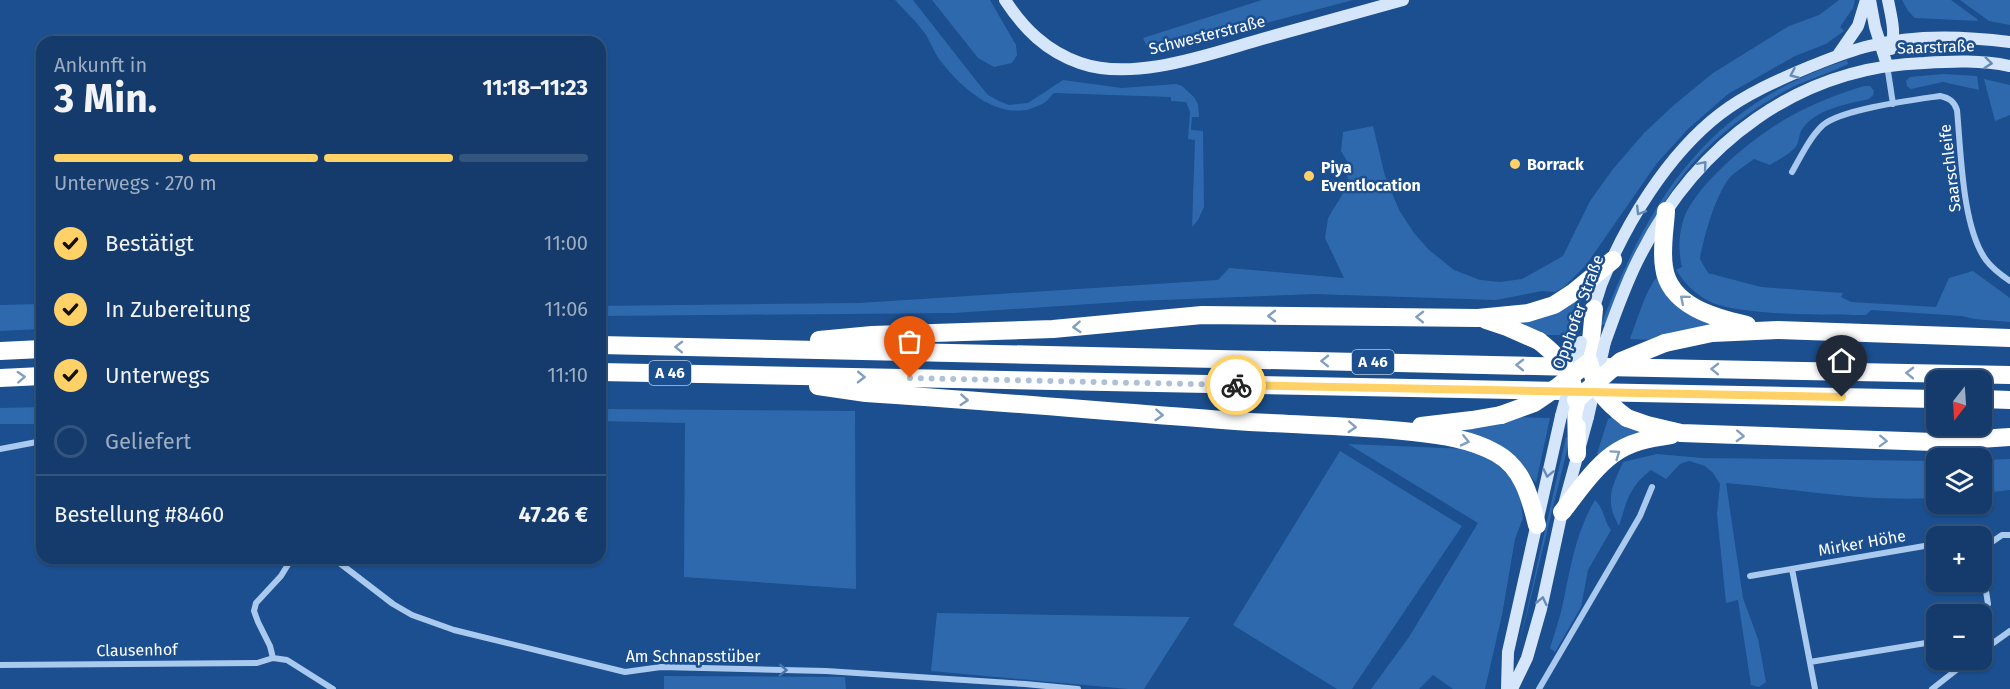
<!DOCTYPE html>
<html lang="de">
<meta charset="utf-8">
<style>
:root{--surface:#143b6b;--page:#1d4271;--text:#f1f3f6;--muted:#9dadc1;--line:#33557e;--accent:#ffd166}
body{margin:0;font-family:"Fira Sans",sans-serif;background:var(--page);color:var(--text);height:100vh;display:flex;flex-direction:column;font-size:22px;white-space:nowrap}
*{box-sizing:border-box;margin:0}
p{font-size:20px;color:var(--muted)}
.icon{flex:none;width:33px;height:33px;fill:none;stroke:currentColor;stroke-width:2;stroke-linecap:round;stroke-linejoin:round}
.map{position:relative;flex:1;overflow:hidden}
.panel{position:absolute;left:36px;top:36px;width:570px;height:528px;display:flex;flex-direction:column;background:var(--surface);border-radius:18px;box-shadow:0 2px 4px #0004,0 0 0 2px var(--line)}
.panel>*{flex:none}
.needle{width:39px;rotate:197deg}
.fabs{position:absolute;left:1926px;top:370px;display:grid;gap:12px}
.fabs a{display:grid;place-items:center;width:66px;height:66px;border-radius:12px;background:var(--surface);box-shadow:0 2px 4px #0004,0 0 0 2px var(--line);font-size:30px}
.pin{position:absolute;display:grid;place-items:center;width:51px;height:51px;color:#fff;margin:-62px -26px;border-radius:50% 50% 50% 0;rotate:-45deg;box-shadow:0 0 6px #0007}
.pin .icon{rotate:45deg}
.courier{position:absolute;display:grid;place-items:center;width:60px;height:60px;margin:-30px;border:4px solid #ffd166;border-radius:50%;background:#fff;color:#222;box-shadow:0 2px 8px #0007}
.summary em{font-style:normal;font-weight:700}
.summary div{display:flex;flex-direction:column-reverse}
.summary{display:flex;align-items:center;justify-content:space-between;height:102px;padding:0 18px}
h1{font-size:39px;font-weight:700;line-height:45px}
.bar{display:grid;grid-template-columns:repeat(4,1fr);gap:9px 6px;align-content:center;height:72px;padding:0 18px}
.bar i{height:8px;border-radius:4px;background:var(--line)}
.bar .active{background:var(--accent)}
.bar p{grid-column:span 4}
.line{display:flex;align-items:center;gap:15px;padding:0 18px;border-top:2px solid var(--line)}
.line div{flex:1}
ol{padding:0 18px;list-style:none}
li{display:flex;align-items:center;gap:18px;height:66px}
li p{margin-inline-start:auto}
li .icon{padding:6px;border-radius:50%;background:var(--accent);color:#111;stroke-width:4}
li:last-child{color:var(--muted)}
li i{width:33px;height:33px;border:3px solid var(--line);border-radius:50%}
.map>svg:first-child{display:block}
</style>
<div class="map">
<svg width="2010" height="689" viewBox="0 0 2010 689">
<rect width="100%" height="100%" fill="#1b4f8f"/>
<path fill="#2e69ad" d="M895,0h18l65,83 10,12 11,6 10,4 19,-2 35,-23 59,8 54,-4 6,2 12,11 4,7 1,13h-7l-1,13 12,1 1,76 -6,13 -6,7 3,-87 -7,-1 2,-27 -4,-10 -15,-1v-4l-117,-4c-4,4 -8,10 -14,12 -39,20 -78,-16 -101,-46 -5,-7 -8,-16 -13,-24 -9,-13 -21,-24 -31,-35z
M932,0h58l26,45 1,10 -5,8 -18,4 -16,-9z
M1262,0h91l-181,48 -22,4 -7,-14z
M1839,0h16l-2,8 -13,19 4,4 -18,13 -31,12 -67,38 -40,35 -31,34 -71,102 -22,22 -9,5 -13,-1 -46,9 -182,-6 -179,7 -181,12 -354,3v-10l259,-3 359,-23 11,-12 115,10 -19,-40 3,-20 20,-33 -1,-24 -6,-10 2,-19 30,-6 12,50 14,34 15,23 15,17 25,20 26,10 20,2 22,-3 41,-23 27,-55 23,-32 31,-36 30,-28 39,-32 76,-47 30,-11z
M1902,0h49l26,19 1,2 -63,-3 -7,-7z
M1960,0h50v25l-21,-4z
M1847,60l1,4c-20,10 -43,16 -63,27 -39,22 -77,51 -104,87 -33,45 -53,96 -75,146l-5,1c50,-130 108,-220 246,-265z
M1944,74l33,2 2,14 -36,-8 -32,7 -4,-3 -1,-5 4,-4z
M1984,79l26,6v30l-15,6z
M1864,86h6l4,5 -1,4 -4,4c-22,5 -55,10 -68,32 -2,4 -2,10 -4,14 -6,9 -18,14 -27,20l-16,-6c-8,6 -16,11 -23,17 -14,15 -28,62 -31,83l8,14 53,14 82,6 -2,4 10,5 85,5 13,-29 24,-7 37,27v24l-36,-3 -12,-3 -91,-6 -5,5c-36,-1 -133,2 -161,-16 -13,-8 -21,-17 -29,-29l6,-3c-5,-20 -3,-45 9,-63 20,-32 67,-70 100,-88 23,-13 47,-22 73,-30z
M1659,275l73,53 -76,12 -26,-1c7,-17 16,-52 29,-64z
M1585,290l-15,45h-28l-34,-13z
M42,304v25l-42,2v-26z
M42,407v17h-42v-16z
M600,409l255,2 1,178 -172,-12 1,-154 -85,-2z
M1514,417l36,1 -14,65 -19,-25 -71,-25z
M1612,417l44,15 -56,24 -3,-2 11,-35z
M1566,437l4,1 -52,212z
M1348,444l119,5 27,12 15,15 6,8 5,12 3,22 -8,21 -13,76 -17,74h-32l-20,-14 -14,14h-48l38,-52 69,-114z
M1340,451l122,75 -110,163h-15l-104,-64z
M1657,454l45,4 234,3v37c-71,4 -140,-9 -210,-15l17,115 15,41 8,43 -7,5 -8,-2 -13,-85 -12,3 -9,-89 3,-30 -7,-11 -8,-7 -16,-5 -9,3 -14,15 -15,-9c-22,17 -24,31 -32,56 -15,-26 -7,-39 4,-64z
M2010,459v31l-28,3v-33z
M1595,500c10,10 8,19 16,30l-23,40 -7,37 -26,45 -5,-4c5,-16 11,-33 14,-50 7,-34 13,-68 31,-98z
M937,613l253,4 -46,72h-16l-197,-18z
M664,676l181,1 1,12h-182z"/>
<g fill="none" stroke-linecap="round" stroke-linejoin="round">
<path stroke="#a9c9ee" stroke-width="6" d="M1887,65l6,39
M1792,172c9,-16 18,-35 31,-47 19,-16 90,-25 117,-29 9,2 14,5 17,14 4,42 5,117 29,150 6,8 15,15 24,21
M0,449l42,-8
M1982,545l4,1 16,-11h8
M1982,557l4,-11
M333,558l60,46 19,11 42,15 171,42 36,-5 165,4 199,13 53,5
M1982,565l6,39
M1792,569l23,120
M1750,576l186,-32
M1982,651l28,-20
M273,658l-3,-12 -12,-24 -4,-11 2,-8 25,-27 11,-18
M1810,662l122,-20
M0,665l257,-2 16,-5 14,2 46,29
M1539,689l101,-173 12,-29
M1932,689l37,-29"/>
<path stroke="#d6e6fa" stroke-width="12" d="M1005,0c19,29 41,51 75,63 54,19 129,-9 182,-24 47,-13 94,-26 141,-39
M1870,0l5,27 12,38
M1888,0c3,16 8,32 3,49
M1838,55l20,-29 8,-26
M1591,315c4,-10 7,-20 10,-30 24,-61 67,-131 119,-171 26,-20 58,-34 89,-47 20,-8 39,-16 60,-21 46,-12 95,-10 141,-4
M1605,342c11,-30 21,-60 36,-88 56,-110 157,-187 283,-191 29,-2 57,-3 86,3
M1507,689l1,-37 53,-236
M1512,689l15,-31 14,-49 21,-97 26,-95"/>
<path stroke="#fff" stroke-width="18" d="M1666,211c-1,18 -5,38 -2,56 5,39 51,51 83,58
M1486,320l21,7 32,14
M819,340l53,-5 181,-6 149,-14 276,3 50,-5 26,-8 20,-13 39,-32
M1665,343l47,-10 66,-3 232,8
M600,345l976,22
M0,351l42,-2
M1589,362l5,-53
M1604,367l406,8
M600,372l960,19
M0,378l42,-2
M818,386l48,7c128,8 256,20 384,29 54,3 109,4 163,10 28,3 58,7 83,21 27,15 34,44 41,72
M1587,392l349,7
M1982,399l28,1
M1576,400l1,54
M1627,418l20,7 34,8 253,9 76,-5
M1421,426l51,-6 29,-5
M1562,512c15,-19 31,-43 50,-57 17,-13 38,-17 59,-20"/>
<path stroke="#d6e6fa" stroke-width="12" d="M1561,416l20,-74
M1588,417l17,-75"/>
<path stroke="#fff" stroke-width="18" d="M1539,341c15,12 30,26 34,45
M1576,400l45,-39 44,-18
M1501,415l33,-12 22,-15 33,-26c7,28 14,38 38,56"/>
</g>
<defs><path id="oneway-chevron" d="M-2-3.5L2.5 0L-2 3.5" fill="none" stroke-width="1.6" stroke-linecap="round" stroke-linejoin="round" transform="scale(1.5)"/></defs>
<g stroke="#668bba">
<use href="#oneway-chevron" transform="translate(1988 63) rotate(6)"/>
<use href="#oneway-chevron" transform="translate(1794 74) rotate(156)"/>
<use href="#oneway-chevron" transform="translate(1703 165) rotate(-49)"/>
<use href="#oneway-chevron" transform="translate(1640 211) rotate(122)"/>
<use href="#oneway-chevron" transform="translate(1548 473) rotate(102)"/>
<use href="#oneway-chevron" transform="translate(1542 601) rotate(-77)"/>
</g>
<g stroke="#829ec1">
<use href="#oneway-chevron" transform="translate(1684 299) rotate(-140)"/>
<use href="#oneway-chevron" transform="translate(1272 316) rotate(-180)"/>
<use href="#oneway-chevron" transform="translate(1420 317) rotate(-179)"/>
<use href="#oneway-chevron" transform="translate(1077 327) rotate(176)"/>
<use href="#oneway-chevron" transform="translate(679 347) rotate(-179)"/>
<use href="#oneway-chevron" transform="translate(1325 361) rotate(-179)"/>
<use href="#oneway-chevron" transform="translate(1520 365) rotate(-179)"/>
<use href="#oneway-chevron" transform="translate(1715 369) rotate(-179)"/>
<use href="#oneway-chevron" transform="translate(1910 373) rotate(-179)"/>
<use href="#oneway-chevron" transform="translate(21 377) rotate(-3)"/>
<use href="#oneway-chevron" transform="translate(861 377) rotate(1)"/>
<use href="#oneway-chevron" transform="translate(964 400) rotate(4)"/>
<use href="#oneway-chevron" transform="translate(1159 415) rotate(4)"/>
<use href="#oneway-chevron" transform="translate(1352 427) rotate(3)"/>
<use href="#oneway-chevron" transform="translate(1740 436) rotate(3)"/>
<use href="#oneway-chevron" transform="translate(1465 441) rotate(13)"/>
<use href="#oneway-chevron" transform="translate(1883 441) rotate(2)"/>
<use href="#oneway-chevron" transform="translate(1616 454) rotate(-35)"/>
</g>
<use stroke="#4674ac" href="#oneway-chevron" transform="translate(783 670) rotate(1)"/>
<g fill="none" stroke-linecap="round" stroke-linejoin="round">
<path stroke="#afc1d8" stroke-width="6" stroke-dasharray="0 10.8" d="M910,378l326,7"/>
<path stroke="#ffd166" stroke-width="8" d="M1236,385l606,12"/>
</g>
<g fill="#ffd166" stroke="#1b4f8f" stroke-width="2">
<circle cx="1515" cy="164" r="6"/>
<circle cx="1309" cy="176" r="6"/>
</g>
<g text-anchor="middle" dominant-baseline="central" stroke-width="5" stroke-linejoin="round" paint-order="stroke">
<g fill="#1b4f8f" stroke="#bbcadd" stroke-width="1.5">
<rect x="1352" y="350" width="42" height="24" rx="4.5"/>
<rect x="649" y="361" width="42" height="24" rx="4.5"/>
</g>
<g font-size="15" font-weight="bold" fill="#fff">
<text x="1373" y="362">A 46</text>
<text x="670" y="373">A 46</text>
</g>
<g font-size="16" fill="#fff" stroke="#1b4f8f">
<text transform="translate(1207 35) rotate(-14)">Schwesterstraße</text>
<text transform="translate(1936 47) rotate(-2)">Saarstraße</text>
<text transform="translate(1950 168) rotate(-97)">Saarschleife</text>
<text transform="translate(1578 312) rotate(-70)">Opphofer Straße</text>
<text transform="translate(1862 543) rotate(-10)">Mirker Höhe</text>
<text transform="translate(137 650) rotate(-1)">Clausenhof</text>
<text x="693" y="656">Am Schnapsstüber</text>
</g>
<g font-size="16" font-weight="bold" fill="#fff" stroke="#1b4f8f" text-anchor="start">
<text x="1527" y="164">Borrack</text>
<text x="1321" y="167">Piya<tspan x="1321" dy="18">Eventlocation</tspan></text>
</g>
</g>
</svg>
<div class="fabs">
<a><svg class="needle" viewBox="-14 -14 28 28"><path d="M0-13l5 13h-10z" fill="#e53935"/><path d="M0 13l5-13h-10z" fill="#9dadc1"/></svg></a>
<a><svg class="icon" aria-label="layers" viewBox="0 0 24 24"><path d="M12 4l9 5-9 5-9-5zM3 14l9 5 9-5"/></svg></a>
<a>+</a>
<a>−</a>
</div>
<div class="pin" style="left:910px;top:378px;background:#ea580c"><svg class="icon" aria-label="bag" viewBox="0 0 24 24"><path d="M5 8h14l-1 12H6zM9 8a3 3 0 0 1 6 0"/></svg></div>
<div class="pin" style="left:1842px;top:397px;background:#1f2937"><svg class="icon" aria-label="home" viewBox="0 0 24 24"><path d="M3 11l9-7 9 7M6 9v11h12V9"/></svg></div>
<div class="courier" style="left:1236px;top:385px"><svg class="icon" aria-label="bike" viewBox="0 0 24 24"><circle cx="6" cy="16" r="4"/><circle cx="18" cy="16" r="4"/><path d="M6 16l4-8h5l3 8M10 8l3 8H6M13 5h3"/></svg></div>
<section class="panel">
<div class="summary"><div><h1>3 Min.</h1><p>Ankunft in</p></div><em>11:18–11:23</em></div>
<div class="bar"><i class="active"></i><i class="active"></i><i class="active"></i><i></i><p>Unterwegs · 270 m</p></div>
<ol>
<li><svg class="icon" aria-label="check" viewBox="0 0 24 24"><path d="M5 12l5 5 9-10"/></svg>Bestätigt<p>11:00</p></li>
<li><svg class="icon" aria-label="check" viewBox="0 0 24 24"><path d="M5 12l5 5 9-10"/></svg>In Zubereitung<p>11:06</p></li>
<li><svg class="icon" aria-label="check" viewBox="0 0 24 24"><path d="M5 12l5 5 9-10"/></svg>Unterwegs<p>11:10</p></li>
<li><i></i>Geliefert</li>
</ol>
<div class="line" style="height:78px"><div>Bestellung #8460</div><b>47.26 €</b></div>
</section>
</div>
